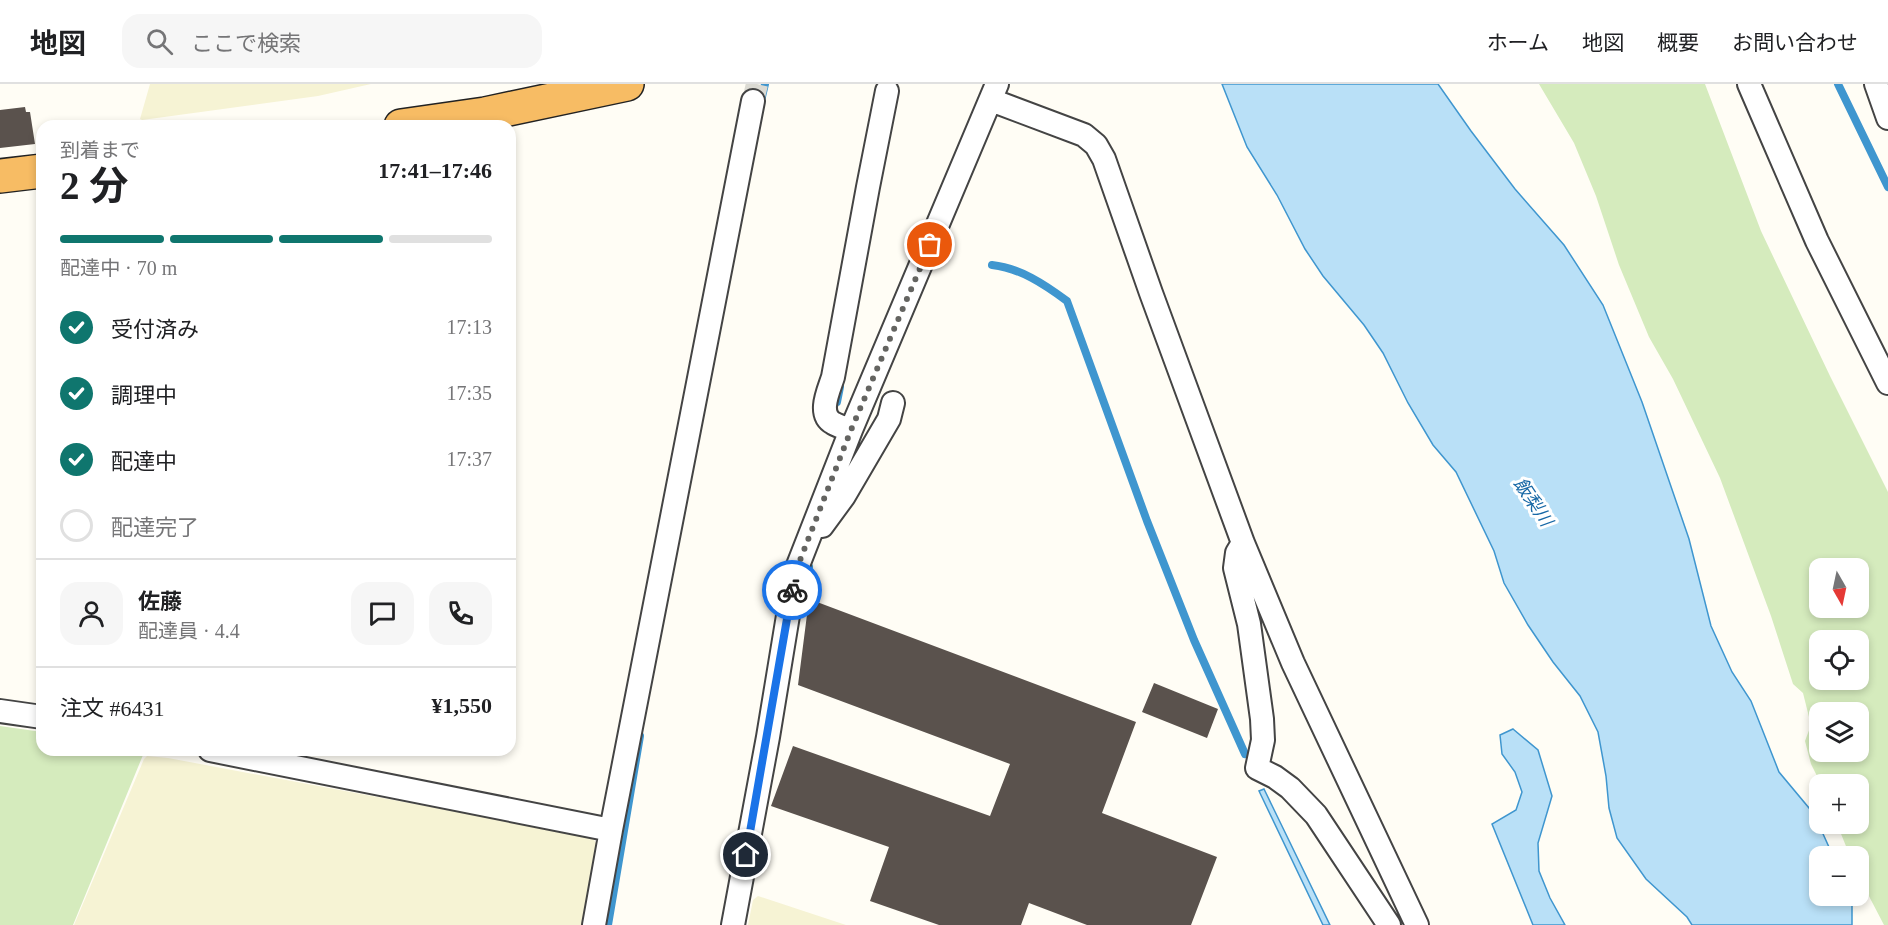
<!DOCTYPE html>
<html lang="ja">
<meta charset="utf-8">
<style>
:root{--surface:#fff;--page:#f6f6f6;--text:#202124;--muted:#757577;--line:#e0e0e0;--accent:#0f766e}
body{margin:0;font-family:"Times New Roman","Noto Sans JP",serif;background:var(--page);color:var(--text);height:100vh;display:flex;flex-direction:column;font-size:22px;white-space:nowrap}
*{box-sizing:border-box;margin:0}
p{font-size:20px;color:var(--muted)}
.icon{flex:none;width:33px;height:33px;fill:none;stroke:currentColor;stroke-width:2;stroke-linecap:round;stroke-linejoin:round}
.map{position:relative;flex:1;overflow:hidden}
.panel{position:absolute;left:36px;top:36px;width:480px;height:636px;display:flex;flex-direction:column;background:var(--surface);border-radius:18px;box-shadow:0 3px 9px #0003}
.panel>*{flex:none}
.needle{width:39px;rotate:171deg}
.tools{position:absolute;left:1809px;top:474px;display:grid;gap:12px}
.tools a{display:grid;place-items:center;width:60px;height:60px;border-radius:12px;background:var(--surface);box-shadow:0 3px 9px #0003;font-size:30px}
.pin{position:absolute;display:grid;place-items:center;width:51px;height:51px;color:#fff;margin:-26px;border:3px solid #fff;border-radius:50%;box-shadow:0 2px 6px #0007}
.courier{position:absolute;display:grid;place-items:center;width:60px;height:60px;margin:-30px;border:4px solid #1a73e8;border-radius:50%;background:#fff;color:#222;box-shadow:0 2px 8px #0007}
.head em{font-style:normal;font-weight:700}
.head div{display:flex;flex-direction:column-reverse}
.head{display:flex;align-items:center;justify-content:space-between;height:102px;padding:0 24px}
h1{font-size:39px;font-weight:700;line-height:45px}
.bar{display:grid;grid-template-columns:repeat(4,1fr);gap:9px 6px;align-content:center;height:72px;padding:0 24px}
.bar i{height:8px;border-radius:4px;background:var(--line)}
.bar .on{background:var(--accent)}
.bar p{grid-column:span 4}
.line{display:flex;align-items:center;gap:15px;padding:0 24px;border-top:2px solid var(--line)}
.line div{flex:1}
.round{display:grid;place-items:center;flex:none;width:63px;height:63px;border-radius:18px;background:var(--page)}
ol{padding:0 24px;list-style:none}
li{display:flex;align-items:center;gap:18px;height:66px}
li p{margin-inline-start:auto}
li .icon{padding:6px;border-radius:50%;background:var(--accent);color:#fff;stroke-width:4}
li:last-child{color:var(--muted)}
li i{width:33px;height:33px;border:3px solid var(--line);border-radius:50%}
header{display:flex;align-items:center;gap:36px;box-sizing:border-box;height:84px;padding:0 30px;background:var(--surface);border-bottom:2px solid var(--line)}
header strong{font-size:28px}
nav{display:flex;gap:33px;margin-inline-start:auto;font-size:21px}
.search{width:420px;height:54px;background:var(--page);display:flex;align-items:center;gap:15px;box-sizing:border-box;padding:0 21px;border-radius:18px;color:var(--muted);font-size:22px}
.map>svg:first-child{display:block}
</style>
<header>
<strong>地図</strong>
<div class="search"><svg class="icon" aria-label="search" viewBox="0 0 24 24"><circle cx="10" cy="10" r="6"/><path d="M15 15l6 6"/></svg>ここで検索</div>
<nav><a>ホーム</a><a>地図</a><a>概要</a><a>お問い合わせ</a></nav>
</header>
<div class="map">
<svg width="1888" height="841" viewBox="0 0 1888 841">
<rect width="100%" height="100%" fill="#fffdf5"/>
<path fill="#f6f3d4" d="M150,0h221l-53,12 -176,24 -2,-1z
M147,672l21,2 424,79 6,9 -13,79h-511l70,-166z
M758,812l88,29h-98l5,-25z"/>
<path fill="#d5ebbd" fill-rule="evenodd" d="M1539,0h166l56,147 69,145 58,116v433h-4l-25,-48 -1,-21h-8l-13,-32h21v-40h-37l-10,-20 -6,-23 6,-16 -8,-32 -10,-9 -22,-68 -51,-138 -47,-99 -24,-42 -30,-72 -23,-69 -22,-53zM1820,484h38v40h-38zM1820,556h38v40h-38zM1820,628h38v40h-38z
M0,642l42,6v18h95l6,5 -70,170h-73z"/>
<path fill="#b9e0f7" stroke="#3f96cf" stroke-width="1.5" d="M1222,0h216l33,47 44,58 49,56 39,60 39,97 47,137 22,87 21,46 19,29 28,71 35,42 19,42h-13v40h30l2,3v26h-160l-5,-8 -41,-38 -29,-41 -8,-30 -3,-32 -8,-44 -18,-36 -27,-34 -25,-37 -24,-42 -10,-32 -38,-79 -23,-27 -25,-42 -25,-50 -19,-28 -41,-49 -18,-27 -28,-54 -30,-48z
M1513,645l25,21 14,46 -14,47 1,28 11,27 15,27h-32l-41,-101 24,-14 6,-18 -7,-20 -13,-18 -2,-19z
M1264,705l66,136h-7l-64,-134z"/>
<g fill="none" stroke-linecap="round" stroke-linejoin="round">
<path stroke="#3f96cf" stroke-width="8" d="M1838,0l50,103
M760,21l5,-21
M992,181c28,3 52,19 75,36l80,220 47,119 51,114
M837,318l3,-15
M806,498l3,-15
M608,841l32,-189"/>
</g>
<path fill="#5a524d" d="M25,23l1,5h4l5,32 -35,4v-38z
M809,515l327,123 -34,91 115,44 -26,68h-104l-58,-22 -8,22h-82l-69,-24 19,-54 -118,-41 22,-60 197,70 20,-52 -212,-79z
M1154,599l64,26 -11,29 -65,-26z"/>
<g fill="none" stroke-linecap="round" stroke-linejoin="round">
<path stroke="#dbdad3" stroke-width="22" stroke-dasharray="22 11" stroke-linecap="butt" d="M753,17l4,-17"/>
<defs>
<path id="minor" d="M1749,0l68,157 71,142
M1876,0l12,34
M991,16l93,35 12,10 8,14 47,134 92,250 50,120 124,262
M851,346c-6,-2 -13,-4 -18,-7 -16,-9 -4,-33 0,-46l35,-190 19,-96
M822,442l22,-30 45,-77 4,-16
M1243,459l-6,10 -2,15 14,56 13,95 1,21 -6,28 18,9 15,11 26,27 73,110
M0,627l42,6
M210,666l401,80 -17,95
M611,746l142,-729
M733,841l35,-188 27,-164 56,-143 146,-346"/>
<path id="trunk" d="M401,42l84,-12 142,-30
M0,92l42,-5"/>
</defs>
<use href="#minor" stroke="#444" stroke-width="26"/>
<use href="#trunk" stroke="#222" stroke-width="36"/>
<use href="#minor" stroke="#fff" stroke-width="22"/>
<use href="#trunk" stroke="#f7bc64" stroke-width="33"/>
</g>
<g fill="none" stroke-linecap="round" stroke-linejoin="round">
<path stroke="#646461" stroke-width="6" stroke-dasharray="0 10.8" d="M792,506l3,-17 56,-143 79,-185"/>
<path stroke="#1a73e8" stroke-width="8" d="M746,771l46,-265"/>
</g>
<g text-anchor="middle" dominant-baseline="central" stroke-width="6" stroke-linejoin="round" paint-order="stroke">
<g font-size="18" font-style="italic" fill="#1768a6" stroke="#fff">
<text transform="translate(1533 418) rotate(56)">飯梨川</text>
</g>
</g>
</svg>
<div class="tools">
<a><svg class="needle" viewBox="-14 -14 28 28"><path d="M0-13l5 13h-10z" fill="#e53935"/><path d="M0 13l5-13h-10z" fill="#757577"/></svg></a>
<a><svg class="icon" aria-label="locate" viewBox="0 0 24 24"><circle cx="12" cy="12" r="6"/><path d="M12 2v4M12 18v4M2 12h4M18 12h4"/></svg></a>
<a><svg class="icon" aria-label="layers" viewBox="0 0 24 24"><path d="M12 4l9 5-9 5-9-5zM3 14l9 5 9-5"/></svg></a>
<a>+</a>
<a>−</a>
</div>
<div class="pin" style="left:930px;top:161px;background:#ea580c"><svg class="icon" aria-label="bag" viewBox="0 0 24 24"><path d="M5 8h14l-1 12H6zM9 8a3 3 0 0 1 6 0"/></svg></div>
<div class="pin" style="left:746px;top:771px;background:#1f2937"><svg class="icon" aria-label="home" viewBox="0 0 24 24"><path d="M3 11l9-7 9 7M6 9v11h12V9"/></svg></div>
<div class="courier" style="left:792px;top:506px"><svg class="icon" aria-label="bike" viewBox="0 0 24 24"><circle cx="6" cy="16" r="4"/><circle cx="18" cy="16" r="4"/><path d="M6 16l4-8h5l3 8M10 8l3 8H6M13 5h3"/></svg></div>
<section class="panel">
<div class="head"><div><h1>2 分</h1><p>到着まで</p></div><em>17:41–17:46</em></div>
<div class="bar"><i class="on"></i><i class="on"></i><i class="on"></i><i></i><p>配達中 · 70 m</p></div>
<ol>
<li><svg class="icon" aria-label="check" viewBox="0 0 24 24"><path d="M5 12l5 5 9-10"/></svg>受付済み<p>17:13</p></li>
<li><svg class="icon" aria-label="check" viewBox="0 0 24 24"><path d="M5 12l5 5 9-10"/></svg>調理中<p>17:35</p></li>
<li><svg class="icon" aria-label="check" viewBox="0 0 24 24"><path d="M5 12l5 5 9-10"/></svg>配達中<p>17:37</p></li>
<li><i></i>配達完了</li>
</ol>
<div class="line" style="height:108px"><a class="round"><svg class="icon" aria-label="person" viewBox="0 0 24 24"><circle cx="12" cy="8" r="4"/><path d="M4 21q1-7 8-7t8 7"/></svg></a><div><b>佐藤</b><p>配達員 · 4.4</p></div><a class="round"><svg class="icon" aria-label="chat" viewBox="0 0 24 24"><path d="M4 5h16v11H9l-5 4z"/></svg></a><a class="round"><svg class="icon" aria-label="phone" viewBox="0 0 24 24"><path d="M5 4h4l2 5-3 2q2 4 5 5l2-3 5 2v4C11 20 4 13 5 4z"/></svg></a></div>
<div class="line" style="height:78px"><div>注文 #6431</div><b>¥1,550</b></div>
</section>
</div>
